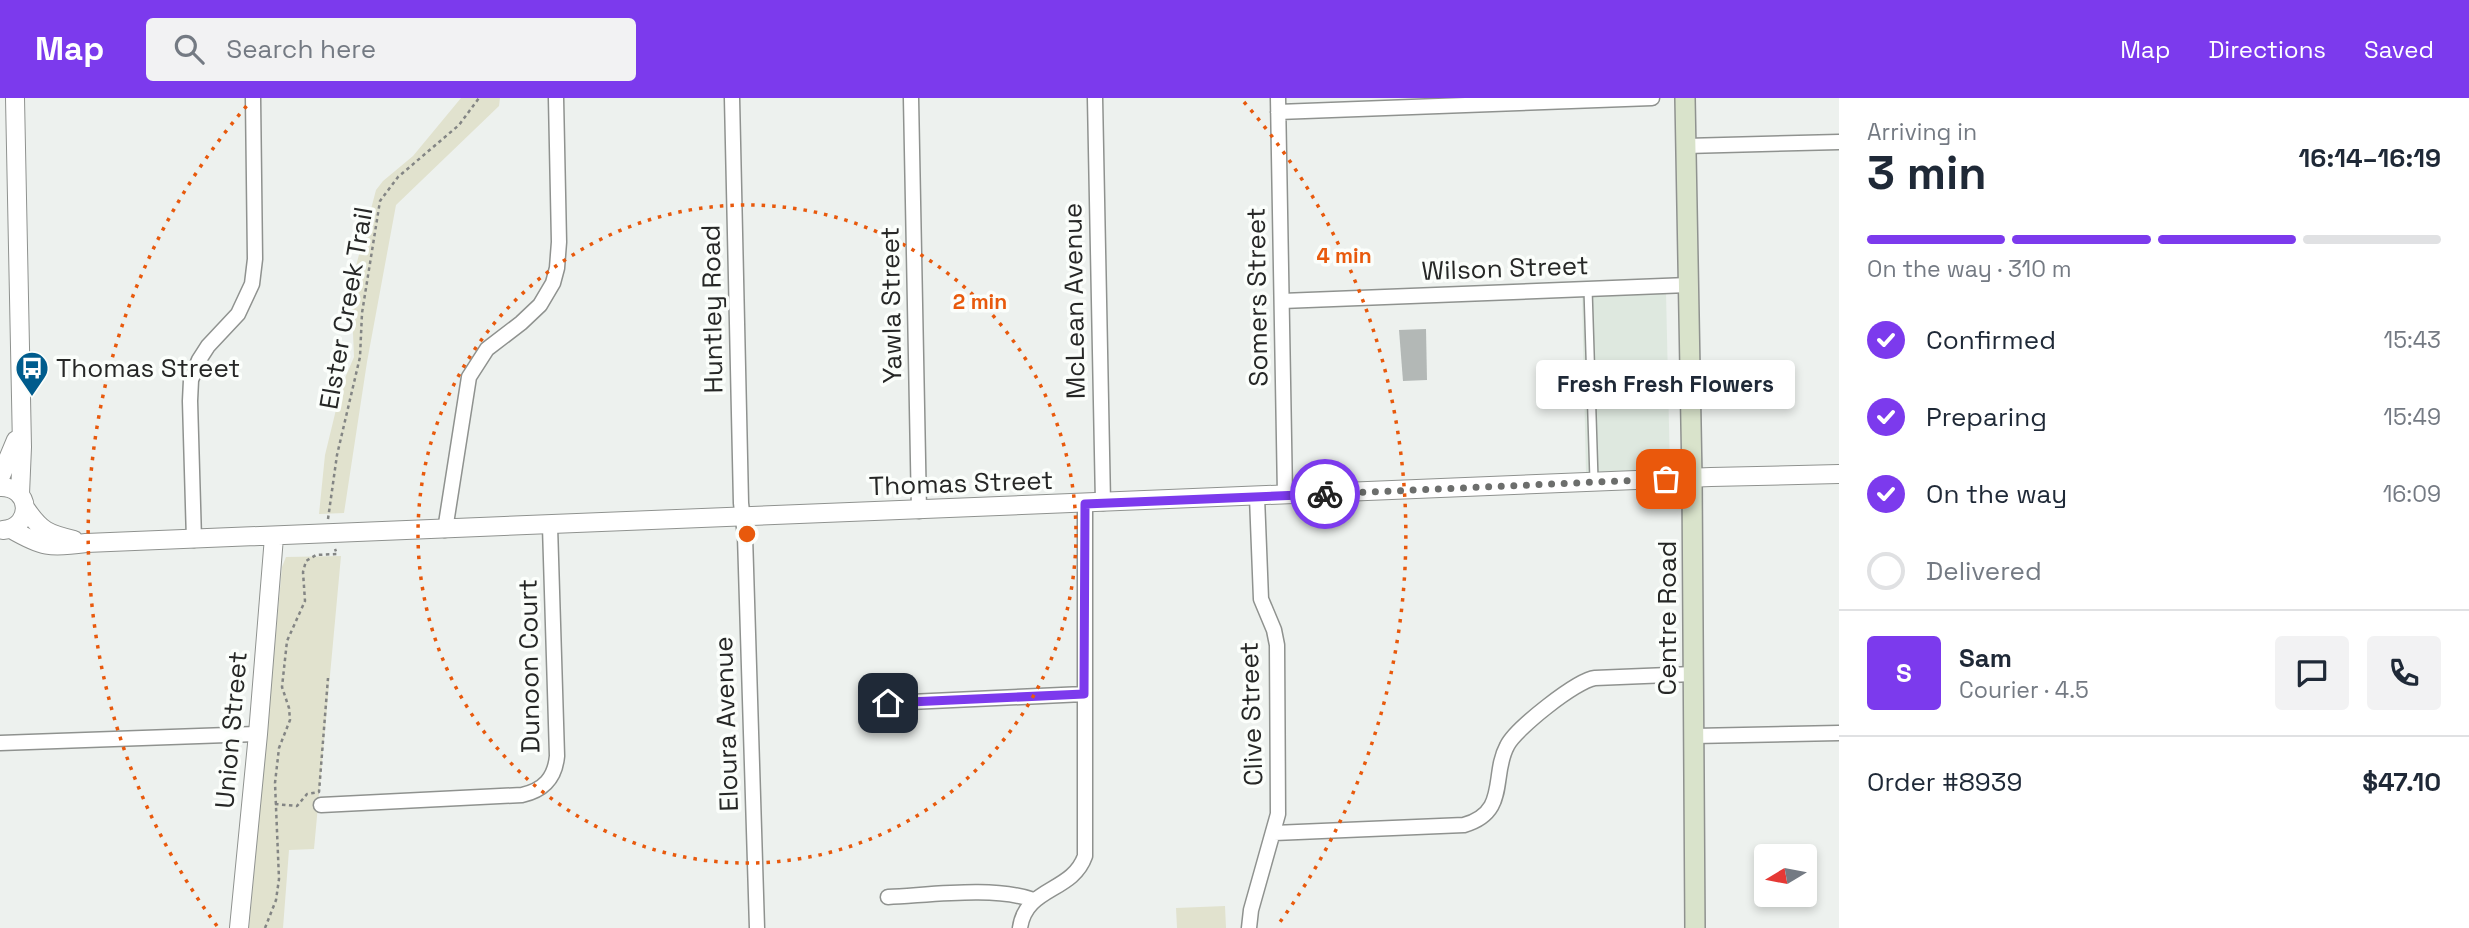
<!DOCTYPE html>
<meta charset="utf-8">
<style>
:root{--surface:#fff;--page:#f2f2f3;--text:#1f2937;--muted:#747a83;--line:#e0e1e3;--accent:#7c3aed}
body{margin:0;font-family:"Space Grotesk",sans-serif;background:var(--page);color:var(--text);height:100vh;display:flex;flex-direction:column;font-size:26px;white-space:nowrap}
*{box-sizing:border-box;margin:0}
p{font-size:23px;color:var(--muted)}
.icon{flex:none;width:38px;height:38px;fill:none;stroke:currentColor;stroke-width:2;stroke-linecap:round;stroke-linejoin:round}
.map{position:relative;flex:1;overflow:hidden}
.details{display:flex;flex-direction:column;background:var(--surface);width:630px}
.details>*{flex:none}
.needle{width:46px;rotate:260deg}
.controls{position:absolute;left:1754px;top:746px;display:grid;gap:14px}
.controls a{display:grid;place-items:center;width:63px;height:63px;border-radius:7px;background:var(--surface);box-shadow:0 4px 10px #0003;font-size:35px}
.pin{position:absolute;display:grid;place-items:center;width:60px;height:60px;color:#fff;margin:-30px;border-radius:14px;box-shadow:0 4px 10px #0006}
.courier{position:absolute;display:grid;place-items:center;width:70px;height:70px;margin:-35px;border:5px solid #7c3aed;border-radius:50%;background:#fff;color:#222;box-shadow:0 2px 9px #0007}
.bubble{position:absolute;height:49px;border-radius:7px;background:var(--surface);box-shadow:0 4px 10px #0003;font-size:23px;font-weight:700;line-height:49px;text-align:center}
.headline em{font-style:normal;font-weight:700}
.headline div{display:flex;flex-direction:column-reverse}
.headline{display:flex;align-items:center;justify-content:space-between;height:119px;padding:0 28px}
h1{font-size:46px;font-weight:700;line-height:52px}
.bar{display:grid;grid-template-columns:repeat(4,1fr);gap:10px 7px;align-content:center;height:84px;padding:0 28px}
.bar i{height:9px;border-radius:5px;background:var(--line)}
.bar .active{background:var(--accent)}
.bar p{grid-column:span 4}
.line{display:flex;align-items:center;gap:18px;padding:0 28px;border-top:2px solid var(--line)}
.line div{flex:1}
.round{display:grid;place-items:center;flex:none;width:74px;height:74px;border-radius:7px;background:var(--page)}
ol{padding:0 28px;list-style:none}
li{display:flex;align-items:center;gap:21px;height:77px}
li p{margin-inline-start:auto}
li .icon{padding:7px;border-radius:50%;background:var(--accent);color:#fff;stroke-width:4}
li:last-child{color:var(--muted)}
li i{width:38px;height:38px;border:4px solid var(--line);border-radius:50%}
header{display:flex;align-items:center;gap:42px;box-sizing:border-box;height:98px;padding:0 35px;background:var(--accent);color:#fff}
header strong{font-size:33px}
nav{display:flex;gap:38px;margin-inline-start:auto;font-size:24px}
.search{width:490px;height:63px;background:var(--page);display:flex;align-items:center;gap:18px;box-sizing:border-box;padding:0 24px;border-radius:7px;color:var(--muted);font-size:26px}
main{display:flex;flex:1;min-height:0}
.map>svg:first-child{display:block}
</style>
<header>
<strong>Map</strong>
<div class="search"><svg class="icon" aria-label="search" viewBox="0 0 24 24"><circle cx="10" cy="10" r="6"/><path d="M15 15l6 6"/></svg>Search here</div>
<nav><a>Map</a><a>Directions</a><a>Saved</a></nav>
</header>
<main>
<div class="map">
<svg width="1839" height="830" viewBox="0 0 1839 830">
<rect width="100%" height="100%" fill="#edf1ee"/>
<path fill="#dee8df" d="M1666,194l4,179 -84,2 -4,-179z"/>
<path fill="#e1e2ce" d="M461,0h39l-1,8 -103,99 -29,157 -23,151 -25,1 6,-59 17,-70 12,-28 -3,-72 25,-95 7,-9 30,-25z
M341,458l-27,293 -25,1 -6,78h-34l33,-361 4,-10z
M1225,808l1,22h-49l-1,-20z"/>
<path fill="#b3b8b6" d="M1426,231l1,51 -24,1 -4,-51z"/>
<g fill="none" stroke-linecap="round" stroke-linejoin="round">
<defs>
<path id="service" d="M1588,191l6,191"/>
<path id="minor" d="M732,0l9,405 4,33 12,392
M911,0l8,413
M1095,0l8,405
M1278,0l7,397
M1278,14l374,-14
M1686,48l153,-4
M1282,203l406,-16
M445,432l24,-153 18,-28 34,-26 19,-18 13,-22 4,-15 2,-26 -3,-144
M194,442l-4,-139 1,-21 8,-20 9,-14 30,-32 14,-30 3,-25 -2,-161
M888,605l196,-9
M1694,638l145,-3
M0,645l258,-9
M321,707l201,-10c22,-5 33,-17 35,-39l-7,-230
M1274,735l190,-8c45,-13 27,-49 43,-79 8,-17 70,-66 88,-68l98,-4
M888,799c43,-2 106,-11 146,3
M1020,830c6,-42 52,-35 65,-72v-352
M1249,830l2,-18 27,-96 -1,-169 -3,-15 -13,-31 -4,-102"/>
<path id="tertiary" d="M15,0l7,349 -2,47
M0,380l16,-38
M0,389c31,-1 34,40 3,43
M26,411c15,22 22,25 48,31
M11,431c31,18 39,19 75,14l1625,-66 128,-3
M239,830l19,-194 16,-197"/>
<path id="secondary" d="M1685,0l7,380 3,450"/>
</defs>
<use href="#service" stroke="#8f928f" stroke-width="10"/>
<use href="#minor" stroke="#8f928f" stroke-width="17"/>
<use href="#tertiary" stroke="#8f928f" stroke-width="20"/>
<use href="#secondary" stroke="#8f928f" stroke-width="22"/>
<path stroke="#838584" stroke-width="2.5" stroke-dasharray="3.5 3.5" stroke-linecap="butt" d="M328,421l9,-64 23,-98 2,-44 18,-112 18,-24 61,-52 20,-27
M275,706l22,2 10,-12 12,-2 9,-114
M265,830l11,-28 3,-21 -4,-96 4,-35 11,-28 -1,-12 -7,-21 5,-46 18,-40 -2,-29 3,-11 10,-6 21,-1 -2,-5"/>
<use href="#service" stroke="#fff" stroke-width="7"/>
<use href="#minor" stroke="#fff" stroke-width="14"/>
<use href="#tertiary" stroke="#fff" stroke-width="18"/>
<use href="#secondary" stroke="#d9e3cb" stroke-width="19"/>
</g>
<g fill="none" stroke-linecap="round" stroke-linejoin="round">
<path stroke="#6c6e6c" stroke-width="7" stroke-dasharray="0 12.6" d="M1325,396l341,-15"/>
<path stroke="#7c3aed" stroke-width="9" d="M888,605l196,-9 1,-190 240,-10"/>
</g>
<g fill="none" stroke="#e8590c" stroke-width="3.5" stroke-dasharray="3.5 7">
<circle cx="747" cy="436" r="329"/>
<path d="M217 828A659 659 0 0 1 250 4M1244 4A659 659 0 0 1 1277 828"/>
</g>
<defs>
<symbol id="bus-pin" viewBox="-11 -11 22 30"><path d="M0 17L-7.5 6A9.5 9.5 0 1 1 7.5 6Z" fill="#005c8d" stroke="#fbfefb"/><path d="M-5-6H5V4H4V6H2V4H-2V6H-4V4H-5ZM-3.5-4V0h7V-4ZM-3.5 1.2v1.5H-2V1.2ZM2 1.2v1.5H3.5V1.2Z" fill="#fff"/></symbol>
</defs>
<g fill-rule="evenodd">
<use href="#bus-pin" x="13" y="251" width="38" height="52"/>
</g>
<g text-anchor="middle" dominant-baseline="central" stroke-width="7" stroke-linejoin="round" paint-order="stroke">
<g font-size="26" fill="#262726" stroke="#fbfefb">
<text transform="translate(1505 170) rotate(-2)">Wilson Street</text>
<text transform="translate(1257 199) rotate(-91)">Somers Street</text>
<text transform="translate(1074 203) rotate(-91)">McLean Avenue</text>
<text transform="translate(891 207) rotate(-91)">Yawla Street</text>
<text transform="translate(346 210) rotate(-80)">Elster Creek Trail</text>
<text transform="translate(712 211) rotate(-91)">Huntley Road</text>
<text transform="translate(961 385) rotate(-2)">Thomas Street</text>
<text transform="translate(1667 520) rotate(-90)">Centre Road</text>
<text transform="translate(529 568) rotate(-91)">Dunoon Court</text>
<text transform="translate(1251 616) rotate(-92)">Clive Street</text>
<text transform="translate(726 626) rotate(-92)">Eloura Avenue</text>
<text transform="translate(231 632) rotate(-85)">Union Street</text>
</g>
<g font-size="26" fill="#262726" stroke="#fbfefb" text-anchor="start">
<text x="56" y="270">Thomas Street</text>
</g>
</g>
<circle cx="747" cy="436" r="10" fill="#e8590c" stroke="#fbfefb" stroke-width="3.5"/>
<g font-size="21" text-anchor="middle" font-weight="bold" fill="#e8590c" stroke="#fbfefb" stroke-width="7" stroke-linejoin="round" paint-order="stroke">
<text x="1344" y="165">4 min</text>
<text x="980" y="211">2 min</text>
</g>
</svg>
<div class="controls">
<a><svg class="needle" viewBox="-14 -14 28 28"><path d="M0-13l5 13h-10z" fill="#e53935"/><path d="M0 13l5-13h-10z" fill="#747a83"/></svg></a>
</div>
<div class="pin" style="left:1666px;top:381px;background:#ea580c"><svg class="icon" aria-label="bag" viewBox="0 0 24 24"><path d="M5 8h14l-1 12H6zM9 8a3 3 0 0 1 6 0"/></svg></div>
<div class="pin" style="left:888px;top:605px;background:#1f2937"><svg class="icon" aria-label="home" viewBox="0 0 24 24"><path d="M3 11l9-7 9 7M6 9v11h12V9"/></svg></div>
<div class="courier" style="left:1325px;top:396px"><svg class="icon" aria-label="bike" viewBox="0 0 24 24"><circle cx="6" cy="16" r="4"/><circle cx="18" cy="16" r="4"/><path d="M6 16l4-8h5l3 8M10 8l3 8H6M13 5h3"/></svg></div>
<div class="bubble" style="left:1536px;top:262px;width:259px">Fresh Fresh Flowers</div>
</div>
<section class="details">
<div class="headline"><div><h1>3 min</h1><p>Arriving in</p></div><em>16:14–16:19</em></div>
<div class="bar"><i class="active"></i><i class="active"></i><i class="active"></i><i></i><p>On the way · 310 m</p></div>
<ol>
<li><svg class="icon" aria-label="check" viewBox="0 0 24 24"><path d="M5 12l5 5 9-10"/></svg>Confirmed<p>15:43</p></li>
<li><svg class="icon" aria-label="check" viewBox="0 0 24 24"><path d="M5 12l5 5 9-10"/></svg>Preparing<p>15:49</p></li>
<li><svg class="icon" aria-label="check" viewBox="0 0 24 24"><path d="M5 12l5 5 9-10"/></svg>On the way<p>16:09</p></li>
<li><i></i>Delivered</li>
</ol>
<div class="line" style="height:126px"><b class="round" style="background:var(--accent);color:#fff">S</b><div><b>Sam</b><p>Courier · 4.5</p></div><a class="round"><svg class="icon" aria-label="chat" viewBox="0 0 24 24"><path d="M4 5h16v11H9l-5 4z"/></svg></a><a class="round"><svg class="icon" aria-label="phone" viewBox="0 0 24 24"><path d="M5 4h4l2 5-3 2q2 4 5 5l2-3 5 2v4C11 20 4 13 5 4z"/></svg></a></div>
<div class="line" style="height:91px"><div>Order #8939</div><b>$47.10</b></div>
</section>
</main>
